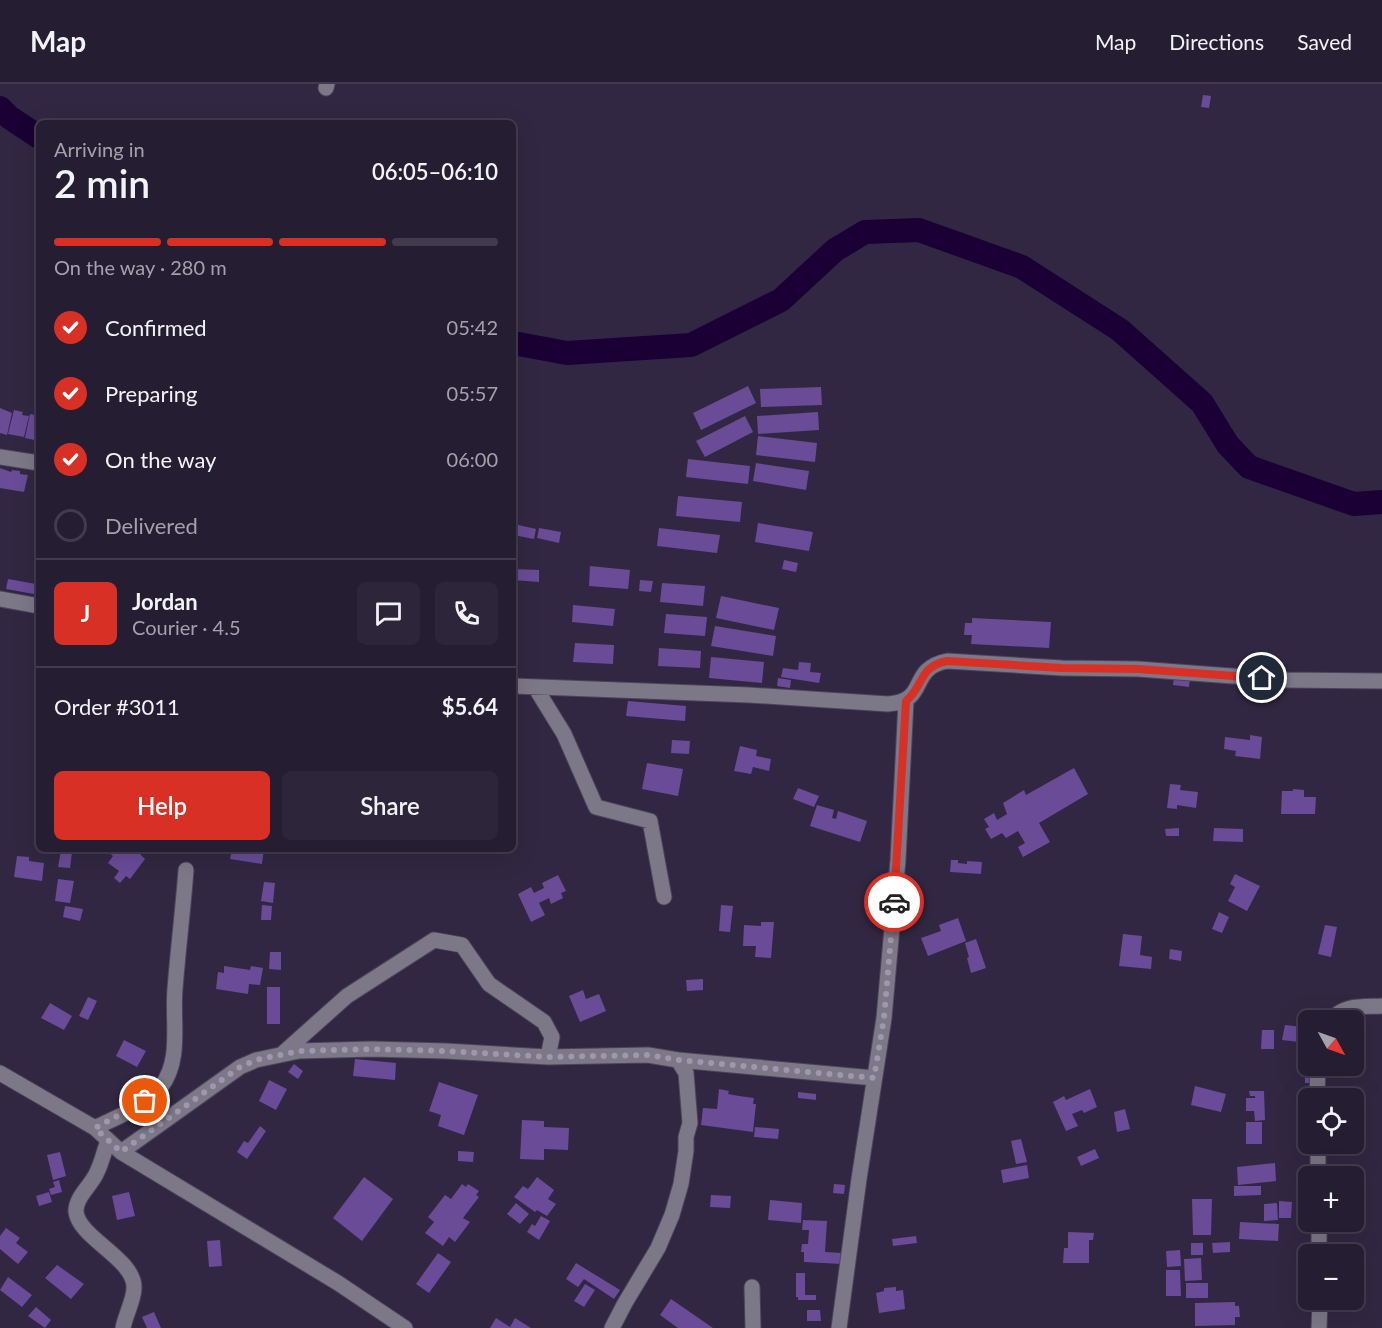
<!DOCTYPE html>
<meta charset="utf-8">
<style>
:root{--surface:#251d32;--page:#2d263a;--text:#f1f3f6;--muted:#a3a2ac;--line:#423b4d;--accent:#d93025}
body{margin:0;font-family:Lato,sans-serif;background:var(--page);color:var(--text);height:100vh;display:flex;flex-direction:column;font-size:22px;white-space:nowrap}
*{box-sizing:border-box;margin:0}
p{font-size:20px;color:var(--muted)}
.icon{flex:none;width:33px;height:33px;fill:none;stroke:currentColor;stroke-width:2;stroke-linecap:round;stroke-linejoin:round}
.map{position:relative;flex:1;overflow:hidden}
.drawer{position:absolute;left:36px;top:36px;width:480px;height:732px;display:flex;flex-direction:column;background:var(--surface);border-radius:9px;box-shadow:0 6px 24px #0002,0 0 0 2px var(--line)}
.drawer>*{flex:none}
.needle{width:39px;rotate:130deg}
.buttons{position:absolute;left:1298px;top:926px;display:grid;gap:12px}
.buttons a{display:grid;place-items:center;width:66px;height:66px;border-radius:9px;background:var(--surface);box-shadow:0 6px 24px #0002,0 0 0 2px var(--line);font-size:30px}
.pin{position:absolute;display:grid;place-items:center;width:51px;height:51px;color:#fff;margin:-26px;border:3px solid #fff;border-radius:50%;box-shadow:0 2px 6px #0007}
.courier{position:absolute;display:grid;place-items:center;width:60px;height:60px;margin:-30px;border:4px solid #d93025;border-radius:50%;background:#fff;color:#222;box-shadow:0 2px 8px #0007}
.overview em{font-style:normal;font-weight:600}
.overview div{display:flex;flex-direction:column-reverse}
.overview{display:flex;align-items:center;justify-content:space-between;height:102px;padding:0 18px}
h1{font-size:39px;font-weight:600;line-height:45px}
.bar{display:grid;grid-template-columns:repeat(4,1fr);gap:9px 6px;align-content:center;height:72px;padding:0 18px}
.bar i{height:8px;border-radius:4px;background:var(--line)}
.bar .active{background:var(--accent)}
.bar p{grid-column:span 4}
.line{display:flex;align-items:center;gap:15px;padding:0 18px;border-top:2px solid var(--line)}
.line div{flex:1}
.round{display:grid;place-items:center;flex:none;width:63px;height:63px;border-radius:9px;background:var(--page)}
ol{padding:0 18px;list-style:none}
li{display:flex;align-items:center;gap:18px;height:66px}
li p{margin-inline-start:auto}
li .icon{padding:6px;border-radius:50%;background:var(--accent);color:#fff;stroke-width:4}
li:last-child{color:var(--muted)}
li i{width:33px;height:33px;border:3px solid var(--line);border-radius:50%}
.cta{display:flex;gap:12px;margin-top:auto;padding:12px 18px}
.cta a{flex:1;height:69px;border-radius:9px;background:var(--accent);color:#fff;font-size:24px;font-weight:600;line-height:69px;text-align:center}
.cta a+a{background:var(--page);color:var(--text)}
header{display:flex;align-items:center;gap:36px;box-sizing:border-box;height:84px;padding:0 30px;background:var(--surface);border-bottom:2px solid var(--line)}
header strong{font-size:28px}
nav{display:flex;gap:33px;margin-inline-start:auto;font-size:21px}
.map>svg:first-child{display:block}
</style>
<header>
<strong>Map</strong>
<nav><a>Map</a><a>Directions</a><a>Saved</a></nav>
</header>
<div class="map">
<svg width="1382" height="1244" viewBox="0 0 1382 1244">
<rect width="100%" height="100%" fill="#312742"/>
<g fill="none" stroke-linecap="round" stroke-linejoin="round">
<path stroke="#1a0034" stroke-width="24" d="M0,24l9,9 30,20
M513,259l54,10 124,-8 90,-45 54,-50 30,-18 54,-2 103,37 98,63 82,73 26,42 21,22 105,37 28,-2"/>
</g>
<path fill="#694b97" d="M1203,11l8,1 -2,12 -8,-1z
M748,302l8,17 -55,27 -8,-17z
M821,303l1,18 -61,2 -1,-18z
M0,324l12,5 -5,22 -7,-2z
M14,326l9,2 -1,3 7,1 -5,21 -16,-3z
M818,328l1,18 -61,4 -1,-18z
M30,330l9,2v25l-14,-3z
M745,332l8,16 -48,25 -9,-16z
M758,352l59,7 -2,19 -59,-7z
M688,375l62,7 -2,18 -62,-7z
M756,379l53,8 -3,19 -53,-9z
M0,384l11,4 1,-2 8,1v3l8,1 -4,17 -24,-4z
M678,412l64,6 -2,20 -64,-6z
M758,439l55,9 -4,19 -54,-9z
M514,440l22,5 -2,10 -21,-4z
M539,444l22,4 -2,11 -22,-5z
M659,444l61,7 -3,18 -60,-7z
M784,476l14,3 -2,9 -14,-3z
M590,482l40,4 -2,19 -39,-3z
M513,485l26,1v12l-26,-2z
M8,495l28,5 -2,10 -28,-5z
M640,496l13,1 -2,11 -12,-1z
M662,499l43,3 -2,20 -43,-4z
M721,512l58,12 -5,22 -58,-12z
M573,521l42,4 -2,17 -41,-4z
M666,530l41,3 -2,19 -41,-3z
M972,534l79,4 -2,26 -78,-4 1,-9h-8l1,-12h7z
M715,542l61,10 -3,20 -62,-10z
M575,559l39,2 -1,19 -40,-2z
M659,564l42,3 -1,17 -42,-2z
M711,573l53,5 -2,21 -53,-5z
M799,578l12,1 -1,9 11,1 -2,10 -38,-6 2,-9 15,2z
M1174,593l16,1 -1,9 -16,-2z
M778,594l13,2 -1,8 -13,-2z
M628,617l58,5 -1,15 -59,-5z
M1250,651l12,2 -2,22 -25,-3 1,-5 -12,-2 1,-12 25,3z
M672,656l18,1 -1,13 -18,-1z
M740,662l17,4 -1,6 15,3 -2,12 -16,-4 -2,7 -17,-3z
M647,679l36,6 -5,27 -36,-7z
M1074,684l14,26 -49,29 11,19 -27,15 -5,-10 7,-4 -7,-12 -12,7 -4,-5 -11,6 -6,-10 4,-2 -5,-8 10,-6 3,7 10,-6 -4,-11 21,-13 2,5z
M1170,700l11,1 -1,5 18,2 -2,16 -19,-3v4l-10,-1z
M798,704l21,8 -5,11 -21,-8z
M1293,705l11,1v7h12l-1,17h-34l1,-23h11z
M817,721l17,5 -2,8 4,1 2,-8 29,10 -7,21 -50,-16z
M1179,744v8h-13l-1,-7z
M1214,744l29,1v13l-30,-1z
M110,765h12l3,2 2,-2h8l10,10 -15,20 -4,-3 -6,7 -6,-5 5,-7 -11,-8 5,-7 -5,-4z
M232,765h32l-2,15 -32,-5z
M61,766l11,2 -2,16 -12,-1z
M17,772l12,1v4l15,2 -2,18 -28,-4z
M951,776h7v3l9,1v-3l15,1 -1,12 -31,-2z
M1235,790l25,12 -13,25 -19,-10 7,-14 -5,-3z
M558,791l8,16 -5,2 2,5 -12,6 -2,-6 -10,5 6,12 -14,7 -13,-28 13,-7 3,6 10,-5 -2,-5z
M58,795l16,2 -4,22 -15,-2z
M264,798l11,1 -2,20 -12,-2z
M262,821l10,1 -1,14h-10z
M721,821l12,1 -3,26 -11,-1z
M65,822l18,3 -3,12 -17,-4z
M1219,828l10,5 -7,16 -10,-4z
M958,834l8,23 -38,15 -7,-18 20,-7 -2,-6z
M761,838h13l-3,36 -16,-1 1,-11h-13l1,-21 17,1z
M1325,841l12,2 -6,30 -13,-3z
M1123,850l19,2 -2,19 12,2 -1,12 -32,-3z
M976,855l10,29 -15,5 -4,-15 2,-1 -4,-14z
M1170,865l12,2 -1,10 -12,-2z
M270,868h11v18l-12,-1z
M224,882l26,4 1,-4 12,2 -3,17 -11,-1 -1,10 -32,-5 2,-17 6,1z
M703,895v11l-16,1 -1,-11z
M267,903h13v37h-13z
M583,906l3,9 13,-5 7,17 -26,11 -11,-26z
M88,913l9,4 -9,19 -9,-4z
M50,919l22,13 -8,14 -23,-12z
M1285,941l17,2 -3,15 -17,-2z
M1262,946h12v19h-13z
M124,956l22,11 -9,16 -21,-11z
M355,975l41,4 -1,17 -42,-4z
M294,980l9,7 -5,8 -10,-7z
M1297,984h18v15h-10v-11h-8z
M269,996l18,9 -11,21 -17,-9z
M439,998l39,13 -14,40 -26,-9 3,-11 -12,-4z
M1195,1002l31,8 -5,18 -30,-7z
M719,1005l10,2 -1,3 11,2 15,2 -1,6h3l-3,28 -52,-7 2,-17 14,1z
M1090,1005l7,18 -13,6 -2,-3 -10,4 6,12 -12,5 -13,-29 11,-6 2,4z
M1249,1007h15l1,29 -10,1 -1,-10h-8v-13h9v-2h-5z
M798,1008l18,2v6l-18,-2z
M1125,1025l5,20 -13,3 -3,-20z
M522,1036l22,1v6l25,1 -1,22 -24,-1v11l-24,-1z
M1246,1038h16v22h-16z
M260,1042l6,5 -19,28 -10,-7 7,-11 4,2z
M755,1043l24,2 -1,10 -24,-2z
M1021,1055l6,23 -11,2 -5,-23z
M1095,1065l4,9 -18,8 -4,-9z
M458,1067l16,1 -1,10 -15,-1z
M60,1068l6,24 -13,4 -6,-25z
M1275,1079l1,18 -38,4 -1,-18z
M1027,1081l2,13 -26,5 -2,-13z
M364,1093l29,22 -31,42 -29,-23z
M537,1093l17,13 -6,9 8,5 -9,12 -10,-6 -2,2 -21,-15 9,-11 5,3z
M59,1096l3,12 -11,3 -2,-6 6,-2 -2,-5z
M462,1100l4,3 2,-3 11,7 -3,4 3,2 -16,21 7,4 -15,20 -6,-5 -6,9 -18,-13 9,-11 -6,-5 17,-22 6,4z
M834,1100l11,1 -1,9 -11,-1z
M1234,1102h27v9l-27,1z
M49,1108l3,10 -13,4 -3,-10z
M129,1108l6,24 -18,4 -5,-24z
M711,1111l20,1 -1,12 -20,-1z
M1192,1115h20l-1,36h-18z
M770,1116l32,3 -1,20 -33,-3z
M1279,1117l13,1 -1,16h-12z
M516,1119l13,11 -9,10 -13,-10z
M1277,1119l1,17 -14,1v-17z
M541,1132l9,5 -11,19 -12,-8 5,-8 3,2z
M803,1136l24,1 -2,31 17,1v11l-38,-2v-10h-3l1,-8h6l1,-14h-7z
M1240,1138l39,2 -1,17 -39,-2z
M6,1144l14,10 -4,5 12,9 -10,12 -18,-15v-13z
M1068,1148l26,1 -1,7h-4v23h-26l1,-15h4z
M916,1152l1,7 -24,3 -1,-7z
M220,1156l2,26 -13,1 -2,-26z
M1230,1158v10l-17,1 -1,-10z
M1191,1159h12v12h-12z
M1180,1166l1,16 -14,1 -1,-16z
M438,1169l13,9 -22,31 -13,-9z
M1201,1174l1,22 -17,1 -1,-22z
M576,1179l44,27 -6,9 -30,-20 -6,8 -12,-8z
M57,1181l27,19 -13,15 -26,-21z
M1166,1186h14l1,26h-15z
M796,1189h9v22h11v5h-18v-3h-2z
M8,1193l24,18 -10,12 -22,-17z
M1186,1199h22v15h-22z
M585,1200l10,6 -11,17 -10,-6z
M896,1203v4l7,-1 2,19 -26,4 -3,-20 8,-2v-3z
M671,1215l42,29h-35l-18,-13z
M1235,1218v4h4l1,11h-5v8l-40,1v-23z
M36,1223l15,13 -6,8 -17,-12z
M807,1226h13l1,11h-14z
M154,1228l7,16h-14l-5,-11z
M496,1234l14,9 5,-9 16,10h-41z"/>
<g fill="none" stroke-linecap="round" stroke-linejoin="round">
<defs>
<path id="minor" d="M326,4l1,-4
M0,373l39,6
M0,515l39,7
M513,602l236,9 139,9c42,-3 19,-35 59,-43l115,7 76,1 147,11 97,1
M535,603l29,47 32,73 54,14 14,76
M1331,936c13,-16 32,-13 51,-14
M282,970l65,-58 87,-56 28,5 27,39 55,38 8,15 -4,20
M678,976l196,18
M0,989l95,55 26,24 217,131 67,45
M1317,1014l1,-33
M95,1044c21,-11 51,-21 66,-41 21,-28 11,-65 14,-98 3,-39 8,-79 11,-119
M108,1057c-4,10 -6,21 -11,31 -5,13 -22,25 -21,40 3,26 59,47 58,76 0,12 -9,28 -11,40
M1318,1059v33
M121,1068l119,-85 16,-7 43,-9 73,-2 74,2 102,6 100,-2 30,5 8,13 4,50 -4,14v14l-5,33 -9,31 -14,33 -33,55 -13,25
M1319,1137v33
M752,1203l1,41
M839,1244l20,-149 25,-161 14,-158 8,-159
M1319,1244l1,-29"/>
</defs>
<use href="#minor" stroke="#4c435c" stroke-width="17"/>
<use href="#minor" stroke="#7d7887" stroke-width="15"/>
</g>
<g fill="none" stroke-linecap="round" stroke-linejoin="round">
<path stroke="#9f97ad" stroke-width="6" stroke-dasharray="0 10.8" d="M145,1017l-50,27 26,24 119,-85 16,-7 43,-9 73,-2 74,2 102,6 100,-2 30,5 196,18 10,-60 10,-116"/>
<path stroke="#d93025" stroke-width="8" d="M894,818l12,-201c19,-16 12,-34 41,-40l115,7 76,1 124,9"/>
</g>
</svg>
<div class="buttons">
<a><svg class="needle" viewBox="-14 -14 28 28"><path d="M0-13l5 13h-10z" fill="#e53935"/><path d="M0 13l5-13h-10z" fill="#a3a2ac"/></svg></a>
<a><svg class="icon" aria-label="locate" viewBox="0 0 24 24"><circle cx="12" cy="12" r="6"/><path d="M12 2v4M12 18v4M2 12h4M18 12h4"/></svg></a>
<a>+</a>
<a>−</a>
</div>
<div class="pin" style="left:145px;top:1017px;background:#ea580c"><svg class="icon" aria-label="bag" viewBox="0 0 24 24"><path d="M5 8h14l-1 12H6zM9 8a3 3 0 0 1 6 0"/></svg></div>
<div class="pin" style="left:1262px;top:594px;background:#1f2937"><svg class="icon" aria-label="home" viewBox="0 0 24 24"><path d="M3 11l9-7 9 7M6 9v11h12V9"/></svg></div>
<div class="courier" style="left:894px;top:818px"><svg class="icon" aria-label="car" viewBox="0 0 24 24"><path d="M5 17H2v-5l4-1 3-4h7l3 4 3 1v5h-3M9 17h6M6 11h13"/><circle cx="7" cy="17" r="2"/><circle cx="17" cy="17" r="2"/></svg></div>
<section class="drawer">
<div class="overview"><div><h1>2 min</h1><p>Arriving in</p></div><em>06:05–06:10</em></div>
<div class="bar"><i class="active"></i><i class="active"></i><i class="active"></i><i></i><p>On the way · 280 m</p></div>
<ol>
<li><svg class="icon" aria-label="check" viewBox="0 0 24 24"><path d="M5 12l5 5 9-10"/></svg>Confirmed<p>05:42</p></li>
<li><svg class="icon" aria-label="check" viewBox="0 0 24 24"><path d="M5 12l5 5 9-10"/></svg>Preparing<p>05:57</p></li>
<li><svg class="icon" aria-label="check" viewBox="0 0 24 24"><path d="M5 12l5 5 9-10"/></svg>On the way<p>06:00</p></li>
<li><i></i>Delivered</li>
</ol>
<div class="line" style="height:108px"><b class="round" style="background:var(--accent);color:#fff">J</b><div><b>Jordan</b><p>Courier · 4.5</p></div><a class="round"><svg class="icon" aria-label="chat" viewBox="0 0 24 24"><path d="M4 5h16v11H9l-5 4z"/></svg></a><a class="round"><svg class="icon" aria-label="phone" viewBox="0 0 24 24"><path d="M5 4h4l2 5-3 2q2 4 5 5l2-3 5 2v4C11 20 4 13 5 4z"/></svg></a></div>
<div class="line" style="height:78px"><div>Order #3011</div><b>$5.64</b></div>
<div class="cta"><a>Help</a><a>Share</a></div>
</section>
</div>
